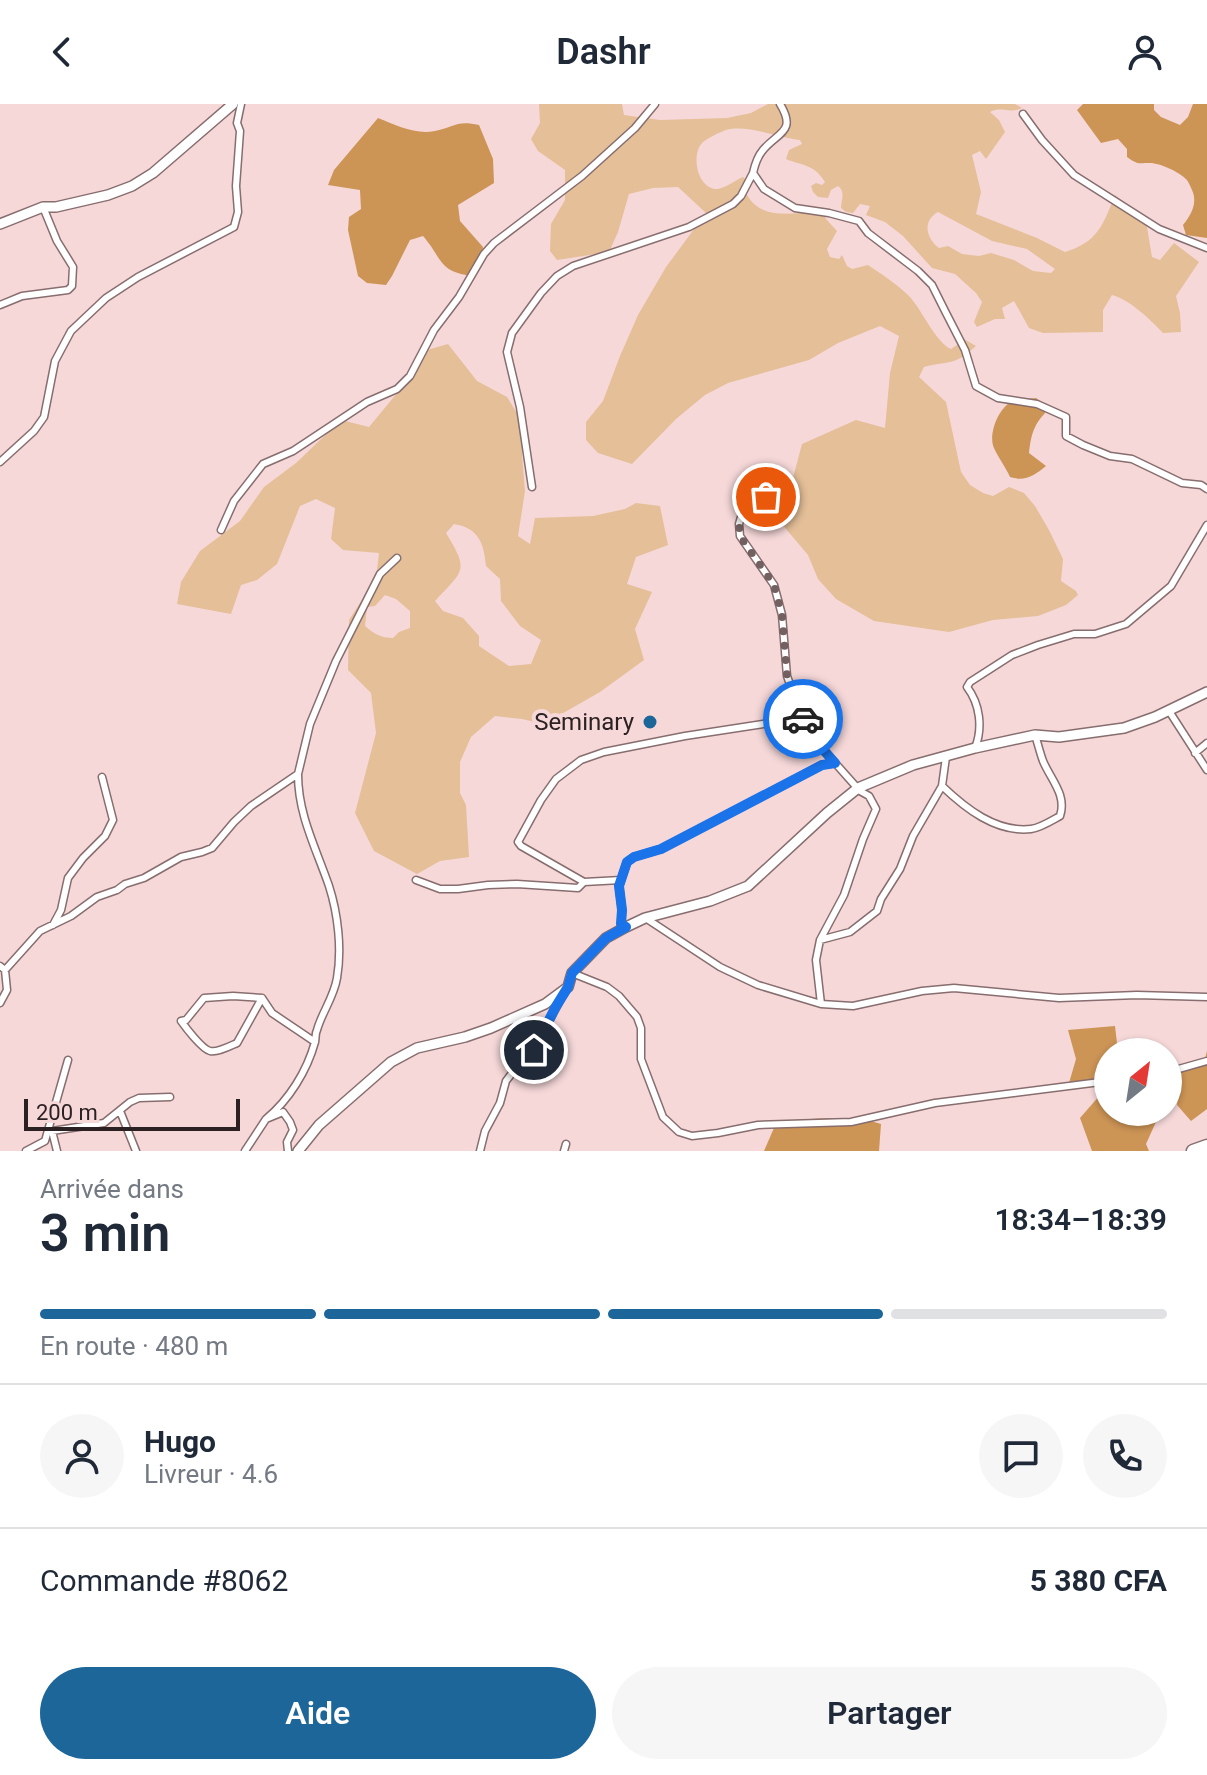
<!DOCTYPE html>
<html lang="fr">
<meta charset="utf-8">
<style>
:root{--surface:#fff;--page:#f6f6f7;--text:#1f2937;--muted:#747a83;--line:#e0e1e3;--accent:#1c6699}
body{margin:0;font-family:Roboto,sans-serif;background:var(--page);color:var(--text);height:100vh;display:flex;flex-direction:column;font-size:30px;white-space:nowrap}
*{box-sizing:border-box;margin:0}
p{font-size:26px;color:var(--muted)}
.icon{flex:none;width:44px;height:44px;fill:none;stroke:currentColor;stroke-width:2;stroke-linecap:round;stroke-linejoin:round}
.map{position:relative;height:1047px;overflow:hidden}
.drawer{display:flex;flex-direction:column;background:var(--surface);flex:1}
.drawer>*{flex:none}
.needle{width:52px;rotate:30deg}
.tools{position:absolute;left:1094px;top:934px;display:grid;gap:16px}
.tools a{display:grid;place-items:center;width:88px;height:88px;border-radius:50%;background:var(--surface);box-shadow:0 2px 6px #0004;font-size:40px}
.scale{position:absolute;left:24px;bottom:20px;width:216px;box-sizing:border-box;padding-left:8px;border:4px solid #2c2122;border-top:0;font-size:22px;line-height:28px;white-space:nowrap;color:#2c2122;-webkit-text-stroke:6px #f6d8d9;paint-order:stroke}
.pin{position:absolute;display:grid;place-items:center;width:68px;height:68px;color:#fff;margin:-34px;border:4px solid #fff;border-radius:50%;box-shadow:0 2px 8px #0007}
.courier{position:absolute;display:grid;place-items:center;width:80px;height:80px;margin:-40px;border:6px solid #1a73e8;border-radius:50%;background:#fff;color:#222;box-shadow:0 2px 10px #0007}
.overview em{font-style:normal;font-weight:600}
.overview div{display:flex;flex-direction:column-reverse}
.overview{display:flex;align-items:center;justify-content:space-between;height:136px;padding:0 40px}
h1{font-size:52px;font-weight:600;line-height:60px}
.bar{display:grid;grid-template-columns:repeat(4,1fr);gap:12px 8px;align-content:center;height:96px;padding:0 40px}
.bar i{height:10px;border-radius:6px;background:var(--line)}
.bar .active{background:var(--accent)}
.bar p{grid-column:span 4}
.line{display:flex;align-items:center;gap:20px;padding:0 40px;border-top:2px solid var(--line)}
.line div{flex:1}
.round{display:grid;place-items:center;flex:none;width:84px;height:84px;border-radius:42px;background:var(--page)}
.primary-button{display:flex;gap:16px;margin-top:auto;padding:16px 40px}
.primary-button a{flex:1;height:92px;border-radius:48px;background:var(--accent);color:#fff;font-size:32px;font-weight:600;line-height:92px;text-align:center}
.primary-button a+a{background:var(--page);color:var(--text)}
header{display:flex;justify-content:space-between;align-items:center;height:104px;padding:0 40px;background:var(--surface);font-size:36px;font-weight:600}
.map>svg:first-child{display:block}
</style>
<header><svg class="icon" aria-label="back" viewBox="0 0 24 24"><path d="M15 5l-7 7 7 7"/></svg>Dashr<svg class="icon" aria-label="person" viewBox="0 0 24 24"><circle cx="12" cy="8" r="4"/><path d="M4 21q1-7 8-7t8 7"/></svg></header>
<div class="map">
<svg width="1207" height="1047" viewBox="0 0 1207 1047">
<rect width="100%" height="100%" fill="#f6d8d9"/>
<path fill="#e4bf98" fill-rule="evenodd" d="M539,0h83l2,11 36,5 67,-2 24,-5 17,-9h247l7,4c-11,6 -21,-2 -32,4l9,8 6,12 -19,27 -6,-8 -8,4 9,37 -5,22 61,24 28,14c33,-10 38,-27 50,-57l31,26 6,36 8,3 14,-17 25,19 -23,34 4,17 1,19 -18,1c-12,-13 -34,-34 -51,-38l-9,15v22l-60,1 -14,-5 -15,-27 -12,7 3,11h-10l-18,8 -3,-5 8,-20 -6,-9 -21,-19 -23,-6 -29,-32 -18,-14 -19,-7 4,-9 -10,-2 -7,9 -7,-1 -5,-4c0,-8 5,-16 -3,-22l-7,4 -3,8 -10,-1 -5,-5 -2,-6 5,-3 6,2 3,-3c-11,-18 -22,-16 -39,-23l3,-9 13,-6 -2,-4c-22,-2 -53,-16 -74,-10 -6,2 -18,8 -23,12 -12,11 -7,44 12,47 8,1 21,-9 28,-12l7,8 -4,8c16,31 50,17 78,20l2,6 11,12 -10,18 3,8 9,2 3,-4 5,11 5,3 16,-4c12,8 30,20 40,30 14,14 27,47 43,54l9,-6 4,-4 12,7c-23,21 -26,14 -52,21l-5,10 27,25 15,70 9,13 13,8 10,3 16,-9 15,6 11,13 14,24 14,29 -2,22 15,10 2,4 -12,10 -28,11 -45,4 -44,12 -75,-11 -38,-22 -18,-20 -10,-24 -27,-32 21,-79 54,-24 29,8 5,-55 9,-37 -19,-10 -42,17 -29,17 -81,23 -23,12 -29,24 -44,45 -34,-11 -12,-13v-18l17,-21 17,-45 18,-41 28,-48 40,-54 -28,-26 -25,1 -24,6 -11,38 -9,20 -52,8 -7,-9 1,-27 14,-24v-30l-27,-19 -7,-12 9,-16zM938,108l54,29 35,8 28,20 -4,4 -18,-2 -19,-11 -23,-7 -12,3 -17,-2 -14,-8 -9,2c-13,-10 -17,-27 -1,-36z
M448,240l29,37 30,16 18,29 -3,29 3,36 -7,45 12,8 5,-26 58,-2 32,-7 11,-6 24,3 8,39 -32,12 -9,27 25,8 -17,37 9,31 -44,32 -56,32 -22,-5 -27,-3 -24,21 -11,25v31l6,12 3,52 -29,4 -23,13 -43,-23 -19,-38 21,-80 -5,-40 -23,-23 1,-50 27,-42 3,-25 -36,-3 -12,-11 4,-31 -19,-9 -16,7 -23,58 -20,16 -16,5 -10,29 -54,-10 4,-22 19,-31 40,-30 24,-34 32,-24 45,-43 28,7 43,-52 15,-25zM454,420c25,4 30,20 32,42l14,13 1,22 19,25 21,14 -10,24 -22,2 -30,-20v-10l-16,-18 -20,-7 -8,-10c28,-31 35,-29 11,-68zM385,491l11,4 14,12v17l-11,4 -6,6c-12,0 -19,-4 -28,-12l2,-19 8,-1z"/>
<path fill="#cc9455" d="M1083,0h71v6l7,7 19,8 8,-8 5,-13h14v134l-21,-3 -3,-10c8,-10 15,-22 9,-35 -2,-4 -3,-8 -6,-11 -7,-7 -26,-16 -36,-16 -12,0 -12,2 -23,-6v-8l-9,-10 -17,4 -24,-33z
M378,14c18,7 37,17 57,13 20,-4 21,-11 44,-6l14,34 1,24 -36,22 2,16 23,26 -3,21 -7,8c-35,-4 -30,-17 -50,-40l-13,4 -18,36 -6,9 -19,-2 -9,-7 -10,-46 1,-13 12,-8 -1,-19 -32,-5 6,-15z
M1036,294l8,6 1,9c-12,13 -14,23 -16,40l17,13c-11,9 -21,16 -36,11 -4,-9 -12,-20 -16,-29 -6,-13 4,-39 17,-46 7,-4 17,-3 25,-4z
M1115,922l3,26h-10v60l52,1 -14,31 3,7h-57l-12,-33 27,-31 -4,-10 -34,6 7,-24 -8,-29z
M1207,947v58l-16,12 -14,-16 5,-39 23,-7z
M827,1014l37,1 17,5 -2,27h-115l13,-30z"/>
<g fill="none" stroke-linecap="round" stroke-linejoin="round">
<defs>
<path id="street" d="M780,0c17,28 -2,28 -17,46 -6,7 -8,14 -10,23l11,16 31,19 34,5 30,8 9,12 50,38 14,14 13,26 20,39 11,36 22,12 39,6 29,13v19l17,9 27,11 22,3 50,24 19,2 6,4
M1023,10l19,26 32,35 85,54 48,19
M0,201l22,-9 46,-6 4,-4 1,-19 -16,-26 -14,-34
M0,358l34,-31 10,-14 11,-56 16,-30 35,-33 32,-21 96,-50 4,-15 -2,-26 4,-55 -3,-8 4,-19
M532,383l-12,-80 -13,-55 5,-19 29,-40 16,-17 16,-10 116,-39 44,-23 8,-8 12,-23
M766,393l-25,20 -2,7 1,12 34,49 8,30 5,61 15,42 18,28 40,45 9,5 7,13 -13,30 -19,56 -24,45 -4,20 5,44
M221,426l13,-29 29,-37 30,-13 74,-49 30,-13 13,-13 24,-46 25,-33 25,-43 10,-11 88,-67 53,-48 20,-24
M1169,607l38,59
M975,644c8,-20 5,-44 -8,-61l3,-5 42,-27 26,-10 36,-11h21l31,-10 45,-38 36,-61
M1195,649l12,-10
M298,670l12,-50 26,-63 44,-87 17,-16
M942,682c23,22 54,47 89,43 9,-1 20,-8 29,-13 7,-21 -9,-36 -17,-55 -3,-8 -5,-17 -8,-26
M416,776l24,9h18l30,-4 29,-1 61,4 6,-6 37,-2
M584,778l-63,-36 -3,-4 23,-42 15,-21 25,-19 23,-8 81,-16 117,-18
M647,815l73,48 38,18 63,19 32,2 69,-15 32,-3 105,10 78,-3 70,2
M53,821l8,-15 7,-32 15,-20 22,-22 8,-16 -11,-43
M626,823l-5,-3 1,-14 -3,-24 8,-24 7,-5 27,-8 161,-84 13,-2
M820,836l30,-8 27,-21 4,-12 19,-30 13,-33 29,-50 4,-29
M0,862l5,4 2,20 -7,13
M5,866l35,-39 31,-15 26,-19 20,-7 8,-6 19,-6 37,-21 21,-5 10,-4 22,-26 17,-16 47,-32c0,41 18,74 31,112 9,28 13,63 8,92 -3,19 -15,34 -20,52 -2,4 -1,7 -2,12 -8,29 -26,58 -49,77l17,-7 7,10 3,8 -6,12 1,9
M572,869l35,14 12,9 18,21 4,11v31l22,58 16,15 13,4 26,-3 40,-8 93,-3 84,-19 173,-22
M233,892l29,2 -25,45c-7,3 -20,10 -27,8 -8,-2 -24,-23 -29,-30l5,-1 18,-22z
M262,894l10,15 43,29
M1168,968l39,-11
M120,1007l16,40
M26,1047l19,-10 23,-81
M57,1047l-5,-20 52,-8 26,-21 9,-4 31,-1
M245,1047l21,-32
M480,1047l5,-20 15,-28 6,-22 13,-17 15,-14 31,-59
M564,1047l2,-7"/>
<path id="secondary" d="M0,120l43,-17h13l52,-12 24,-9 21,-13 80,-69
M298,1047l21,-26 72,-63 26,-14 48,-11 26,-9 54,-24 23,-17 4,-14 34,-35 20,-11 19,-9 65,-17 38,-15 79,-73 31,-25 55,-23 62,-17 60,-13 24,2 65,-9 31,-11 52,-25"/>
<path id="highway" d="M1193,1047l14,-5"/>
</defs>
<use href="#street" stroke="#876d6e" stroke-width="9"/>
<use href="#secondary" stroke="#876d6e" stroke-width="12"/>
<use href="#highway" stroke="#876d6e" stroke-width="15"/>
<use href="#street" stroke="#fff" stroke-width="6"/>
<use href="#secondary" stroke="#fff" stroke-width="9"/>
<use href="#highway" stroke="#fff" stroke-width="12"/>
</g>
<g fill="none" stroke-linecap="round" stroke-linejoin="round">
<path stroke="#736162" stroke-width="8" stroke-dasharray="0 14.4" d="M766,393l-25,20 -2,7 1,12 34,49 8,30 5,61 16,43"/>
<path stroke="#1a73e8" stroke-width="10" d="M534,946l21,-42 13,-21 4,-14 34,-35 20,-11 -5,-3 1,-14 -3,-24 8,-24 7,-5 27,-8 161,-84 13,-2 -15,-17 -17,-27"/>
</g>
<circle fill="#1c6699" stroke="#f6d8d9" stroke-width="3" cx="650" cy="618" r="8"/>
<g text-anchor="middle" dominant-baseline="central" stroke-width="8" stroke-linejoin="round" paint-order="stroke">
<g font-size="24" fill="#2c2122" stroke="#f6d8d9" text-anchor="end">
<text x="634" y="618">Seminary</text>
</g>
</g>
</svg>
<div class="tools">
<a><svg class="needle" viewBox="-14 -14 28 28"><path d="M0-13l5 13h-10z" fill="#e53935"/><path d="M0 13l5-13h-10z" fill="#747a83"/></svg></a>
</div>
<div class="scale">200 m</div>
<div class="pin" style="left:766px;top:393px;background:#ea580c"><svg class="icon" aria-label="bag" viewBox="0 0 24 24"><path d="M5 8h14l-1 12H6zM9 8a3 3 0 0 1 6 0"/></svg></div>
<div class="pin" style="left:534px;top:946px;background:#1f2937"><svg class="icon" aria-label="home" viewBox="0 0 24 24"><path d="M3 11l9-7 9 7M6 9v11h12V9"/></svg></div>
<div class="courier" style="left:803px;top:615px"><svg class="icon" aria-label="car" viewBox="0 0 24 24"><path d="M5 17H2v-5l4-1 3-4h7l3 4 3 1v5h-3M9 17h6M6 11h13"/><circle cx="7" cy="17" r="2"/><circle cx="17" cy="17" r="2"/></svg></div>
</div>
<section class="drawer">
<div class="overview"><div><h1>3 min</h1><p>Arrivée dans</p></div><em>18:34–18:39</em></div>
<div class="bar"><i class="active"></i><i class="active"></i><i class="active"></i><i></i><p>En route · 480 m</p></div>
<div class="line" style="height:144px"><a class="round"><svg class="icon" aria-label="person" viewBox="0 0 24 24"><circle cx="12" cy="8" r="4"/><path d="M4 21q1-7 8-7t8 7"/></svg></a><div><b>Hugo</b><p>Livreur · 4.6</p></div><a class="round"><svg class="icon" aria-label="chat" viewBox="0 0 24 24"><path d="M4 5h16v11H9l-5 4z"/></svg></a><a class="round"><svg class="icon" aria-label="phone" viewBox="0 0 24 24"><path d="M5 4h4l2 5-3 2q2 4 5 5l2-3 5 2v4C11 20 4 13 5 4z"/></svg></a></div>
<div class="line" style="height:104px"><div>Commande #8062</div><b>5 380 CFA</b></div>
<div class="primary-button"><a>Aide</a><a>Partager</a></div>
</section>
